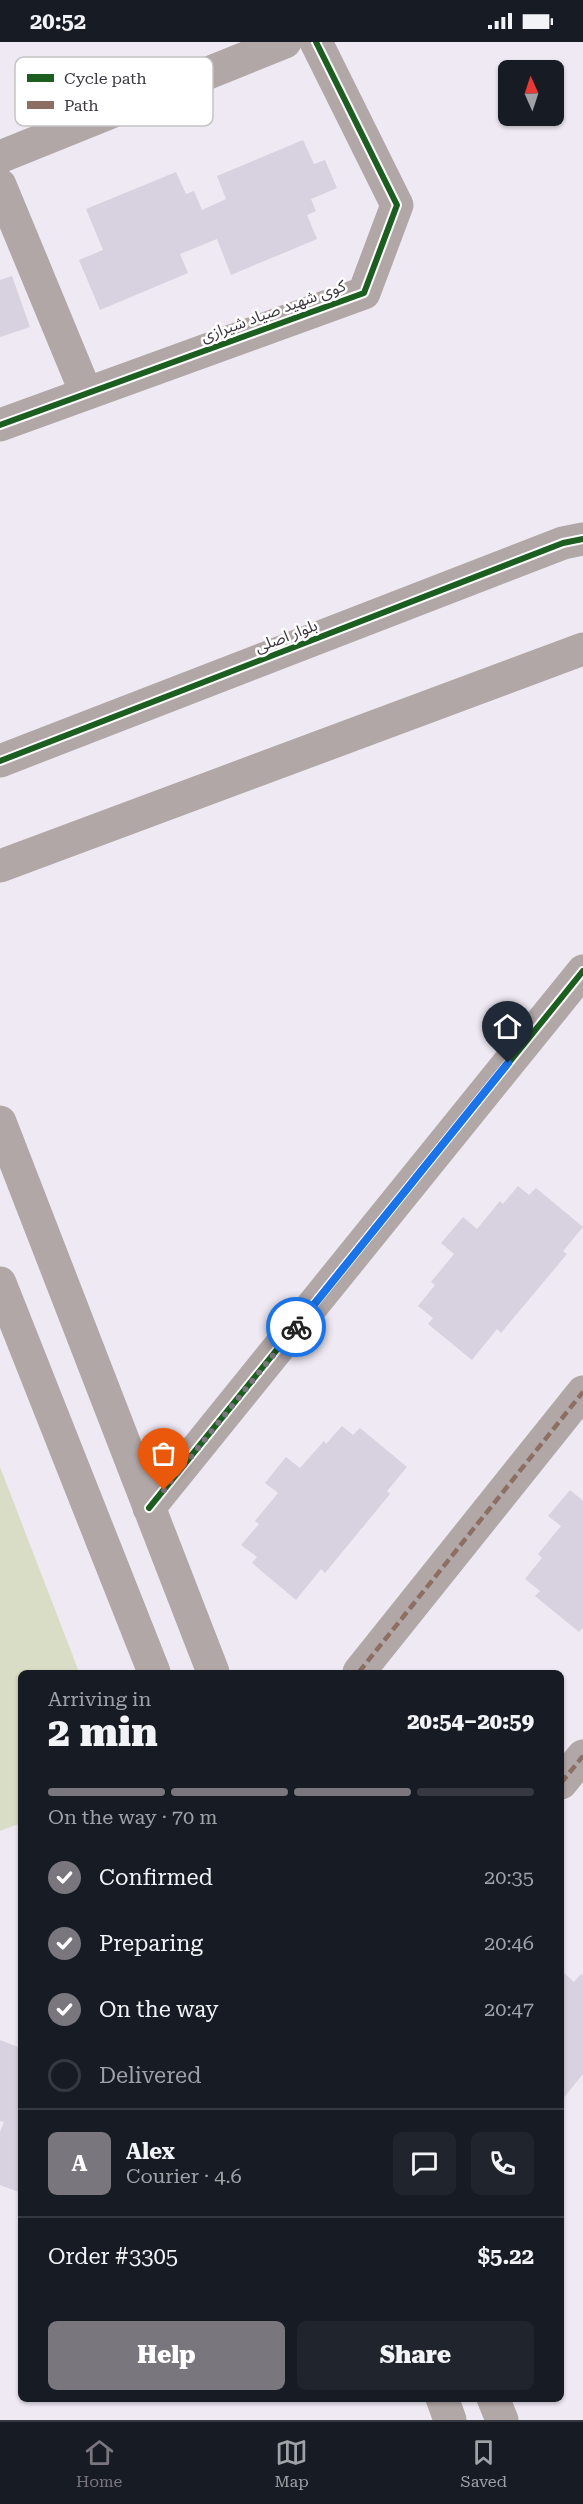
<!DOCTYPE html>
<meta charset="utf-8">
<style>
:root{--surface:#171b24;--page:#20242c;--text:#f1f3f6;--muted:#9ea1a6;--line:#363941;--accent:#7a767e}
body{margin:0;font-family:"Roboto Serif","Noto Sans Arabic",serif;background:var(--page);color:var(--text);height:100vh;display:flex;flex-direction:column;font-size:22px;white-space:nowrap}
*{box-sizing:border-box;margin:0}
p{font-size:20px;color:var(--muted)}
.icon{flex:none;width:33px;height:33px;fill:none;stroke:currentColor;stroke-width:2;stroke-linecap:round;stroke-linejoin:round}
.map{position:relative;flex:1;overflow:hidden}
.drawer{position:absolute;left:18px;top:1628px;width:546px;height:732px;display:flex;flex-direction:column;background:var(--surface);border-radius:9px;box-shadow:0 2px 4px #0004}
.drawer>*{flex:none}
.needle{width:39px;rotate:357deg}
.tools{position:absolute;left:498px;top:18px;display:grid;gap:12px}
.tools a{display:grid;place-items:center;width:66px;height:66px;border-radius:9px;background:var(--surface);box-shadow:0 2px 4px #0004;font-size:30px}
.pin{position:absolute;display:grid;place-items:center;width:51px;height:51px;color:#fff;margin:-62px -26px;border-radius:50% 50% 50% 0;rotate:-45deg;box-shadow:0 0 6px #0007}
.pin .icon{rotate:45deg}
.courier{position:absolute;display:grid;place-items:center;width:60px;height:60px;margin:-30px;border:4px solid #1a73e8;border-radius:50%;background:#fff;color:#222;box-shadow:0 2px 8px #0007}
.summary em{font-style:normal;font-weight:800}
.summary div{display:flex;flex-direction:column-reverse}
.summary{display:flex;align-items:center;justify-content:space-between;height:102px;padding:0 30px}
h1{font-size:39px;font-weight:800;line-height:45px}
.bar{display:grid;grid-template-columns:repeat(4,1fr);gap:9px 6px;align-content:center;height:72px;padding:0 30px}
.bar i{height:8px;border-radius:4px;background:var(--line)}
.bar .active{background:var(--accent)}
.bar p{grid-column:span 4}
.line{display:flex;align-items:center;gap:15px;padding:0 30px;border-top:2px solid var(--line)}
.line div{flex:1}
.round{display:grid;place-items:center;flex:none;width:63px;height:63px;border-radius:9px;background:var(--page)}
ol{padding:0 30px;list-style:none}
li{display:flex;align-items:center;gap:18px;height:66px}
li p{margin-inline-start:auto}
li .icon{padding:6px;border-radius:50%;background:var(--accent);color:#fff;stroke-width:4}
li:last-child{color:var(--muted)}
li i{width:33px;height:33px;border:3px solid var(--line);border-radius:50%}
.primary-button{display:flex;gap:12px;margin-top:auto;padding:12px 30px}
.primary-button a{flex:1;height:69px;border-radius:9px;background:var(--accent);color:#fff;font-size:24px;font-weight:800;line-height:69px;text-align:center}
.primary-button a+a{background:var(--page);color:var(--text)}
.status{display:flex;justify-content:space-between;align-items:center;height:42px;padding:0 30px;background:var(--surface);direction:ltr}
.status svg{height:16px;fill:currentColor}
.dock{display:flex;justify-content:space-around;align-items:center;height:84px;border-top:2px solid var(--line);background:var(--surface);font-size:16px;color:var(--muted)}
.dock a{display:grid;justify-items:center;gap:3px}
.dock .active{color:var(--accent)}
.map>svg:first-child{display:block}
</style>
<div class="status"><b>20:52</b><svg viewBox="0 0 49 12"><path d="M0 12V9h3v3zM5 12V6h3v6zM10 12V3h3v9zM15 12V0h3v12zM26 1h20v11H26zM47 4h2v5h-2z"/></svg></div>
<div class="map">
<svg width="583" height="2378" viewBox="0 0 583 2378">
<rect width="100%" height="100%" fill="#eee9f3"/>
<path fill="#d9ddc5" d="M0,1425l79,205h-58v151l-21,8z"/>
<path fill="#d8d1df" d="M303,98l11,24 11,-4 12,28 -26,11 5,12 -9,4 10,24 -86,36 -14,-36 -37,15 8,19 -88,37 -21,-50 24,-10 -17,-41 90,-37 10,22 8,-3 8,19 24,-11 -9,-23z
M12,234l18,51 -30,10v-57z
M518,1144l11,9 7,-7 47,39 -20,24 4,3 -66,79 -4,-4 -25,31 -44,-36 5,-6 -15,-12 17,-21 -4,-3 23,-28 -13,-11 22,-26 14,12 23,-28 3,3z
M342,1384l11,9 7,-7 47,39 -20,24 3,3 -65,79 -4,-4 -25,31 -44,-37 5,-6 -16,-12 18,-21 -4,-3 23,-28 -13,-10 21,-26 14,11 24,-27 2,3z
M570,1448l13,11v127l-4,4 -44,-36 5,-5 -15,-12 17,-21 -4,-4 23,-28 -13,-10z
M563,1930l11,10 7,-8 2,2v98l-22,27v-127z
M0,1998l21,8v145l-21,-8v-53l4,-10 -4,-1z"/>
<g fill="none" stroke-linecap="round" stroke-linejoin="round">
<path stroke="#b1a7a6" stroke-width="33" d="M0,115l285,-115
M0,143l86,208
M0,383l364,-132 33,-88 -81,-163
M0,719l563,-218 20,-4
M0,824l583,-217
M0,1080l213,550
M0,1241l154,389
M149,1466l434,-537
M359,1630l224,-280
M561,1741l22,-27
M442,2356l8,22
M493,2356l9,22"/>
<path stroke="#8d6e63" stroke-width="4.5" stroke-dasharray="9 4.5" stroke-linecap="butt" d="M359,1630l224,-280
M561,1741l22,-27"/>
<defs>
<path id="cycleway" d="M0,383l364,-132 33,-88 -81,-163
M0,719l563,-218 20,-4
M149,1466l434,-537"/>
</defs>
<use href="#cycleway" stroke="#fff" stroke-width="10"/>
<use href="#cycleway" stroke="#1b5e20" stroke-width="6"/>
</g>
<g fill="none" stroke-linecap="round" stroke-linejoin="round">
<path stroke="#7a767e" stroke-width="6" stroke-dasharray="0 10.8" d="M164,1448l132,-163"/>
<path stroke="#1a73e8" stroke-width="8" d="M296,1285l212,-264"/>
</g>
<g text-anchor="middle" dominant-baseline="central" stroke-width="5" stroke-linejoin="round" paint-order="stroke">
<g font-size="16" fill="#3b383f" stroke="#fff">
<text transform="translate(273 269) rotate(-20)">کوی شهید صیاد شیرازی</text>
<text transform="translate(286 594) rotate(-21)">بلوار اصلی</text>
</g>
</g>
<rect x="15" y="15" width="198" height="69" rx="9" fill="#fff" stroke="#c4c3c5" stroke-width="1.5"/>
<rect x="27" y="32" width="27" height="8" fill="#1b5e20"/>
<rect x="27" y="59" width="27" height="8" fill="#8d6e63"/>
<g font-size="16" fill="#3b383f">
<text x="64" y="42">Cycle path</text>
<text x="64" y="69">Path</text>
</g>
</svg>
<div class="tools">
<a><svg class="needle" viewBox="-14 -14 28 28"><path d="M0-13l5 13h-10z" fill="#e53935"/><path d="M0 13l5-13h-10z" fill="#9ea1a6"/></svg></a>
</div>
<div class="pin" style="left:164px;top:1448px;background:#ea580c"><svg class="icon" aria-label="bag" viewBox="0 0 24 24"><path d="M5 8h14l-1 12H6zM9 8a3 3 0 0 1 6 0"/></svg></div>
<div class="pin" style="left:508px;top:1021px;background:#1f2937"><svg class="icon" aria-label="home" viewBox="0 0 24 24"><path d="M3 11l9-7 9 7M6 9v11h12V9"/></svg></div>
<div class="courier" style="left:296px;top:1285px"><svg class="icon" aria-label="bike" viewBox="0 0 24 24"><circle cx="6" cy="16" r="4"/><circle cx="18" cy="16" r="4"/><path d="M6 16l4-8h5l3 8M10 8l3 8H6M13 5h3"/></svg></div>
<section class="drawer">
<div class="summary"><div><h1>2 min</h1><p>Arriving in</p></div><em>20:54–20:59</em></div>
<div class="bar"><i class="active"></i><i class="active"></i><i class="active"></i><i></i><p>On the way · 70 m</p></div>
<ol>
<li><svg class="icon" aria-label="check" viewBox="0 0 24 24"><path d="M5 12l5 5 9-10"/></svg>Confirmed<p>20:35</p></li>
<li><svg class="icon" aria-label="check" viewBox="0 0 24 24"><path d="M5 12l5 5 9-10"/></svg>Preparing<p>20:46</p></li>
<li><svg class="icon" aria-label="check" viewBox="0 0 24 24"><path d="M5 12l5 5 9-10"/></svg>On the way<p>20:47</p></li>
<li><i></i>Delivered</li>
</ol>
<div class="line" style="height:108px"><b class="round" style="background:var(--accent);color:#fff">A</b><div><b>Alex</b><p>Courier · 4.6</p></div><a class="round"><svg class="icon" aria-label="chat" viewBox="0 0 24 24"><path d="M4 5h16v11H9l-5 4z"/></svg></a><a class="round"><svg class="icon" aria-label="phone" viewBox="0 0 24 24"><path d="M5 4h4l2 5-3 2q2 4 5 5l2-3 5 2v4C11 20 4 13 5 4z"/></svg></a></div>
<div class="line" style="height:78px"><div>Order #3305</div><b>$5.22</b></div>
<div class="primary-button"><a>Help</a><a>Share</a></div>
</section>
</div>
<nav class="dock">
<a class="active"><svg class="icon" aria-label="home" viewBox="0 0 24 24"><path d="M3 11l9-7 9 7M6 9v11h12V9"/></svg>Home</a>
<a><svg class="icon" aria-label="map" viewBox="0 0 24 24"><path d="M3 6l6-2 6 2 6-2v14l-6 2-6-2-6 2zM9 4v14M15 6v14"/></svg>Map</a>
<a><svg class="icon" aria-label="saved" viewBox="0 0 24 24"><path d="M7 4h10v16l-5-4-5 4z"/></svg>Saved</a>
</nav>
